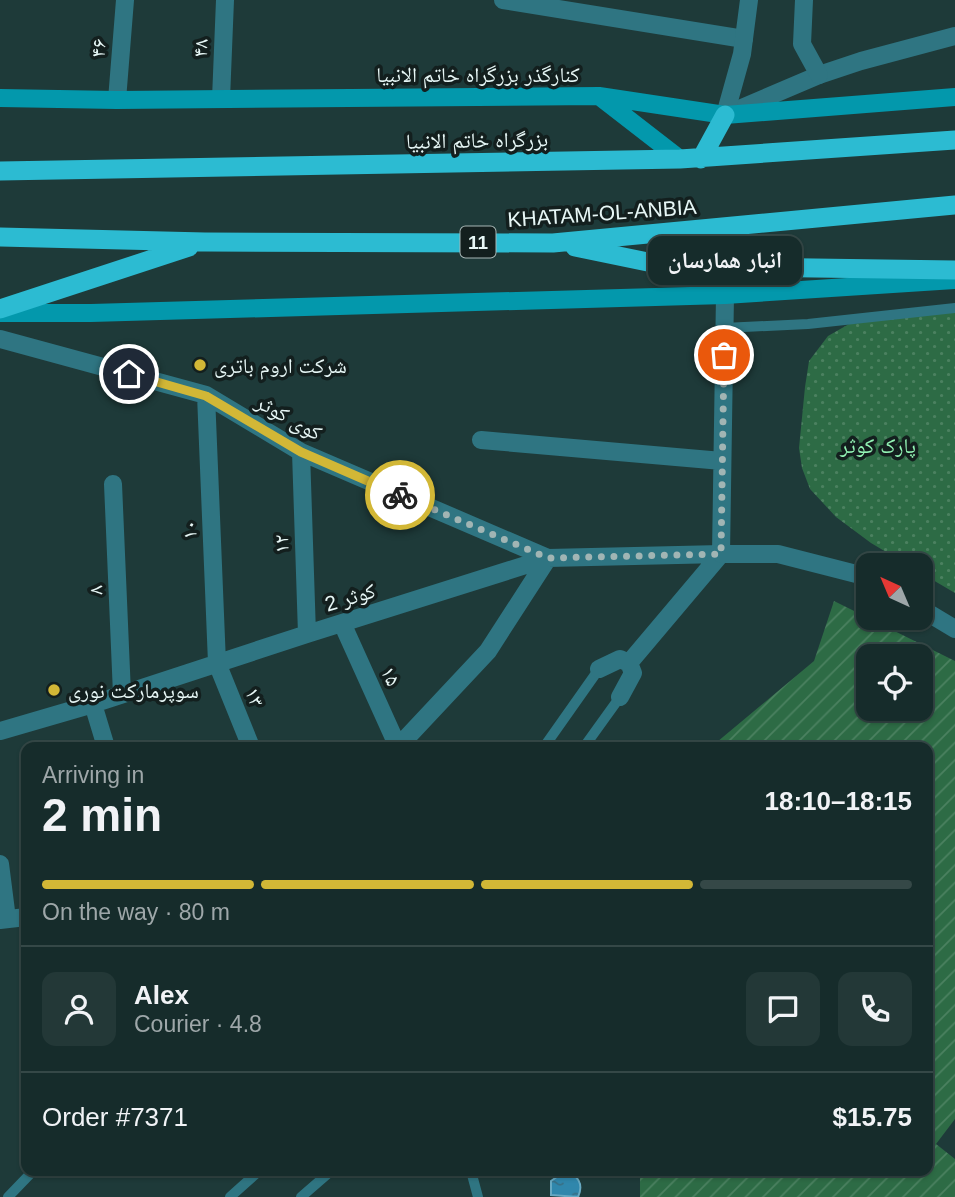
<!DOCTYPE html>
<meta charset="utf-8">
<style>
:root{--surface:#162c2b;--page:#233837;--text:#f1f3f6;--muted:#9ea7a9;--line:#354847;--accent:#d2b736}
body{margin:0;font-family:Arial,"Noto Naskh Arabic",sans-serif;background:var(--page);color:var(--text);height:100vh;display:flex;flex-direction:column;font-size:26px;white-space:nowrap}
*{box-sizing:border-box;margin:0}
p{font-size:23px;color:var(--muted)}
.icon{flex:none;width:38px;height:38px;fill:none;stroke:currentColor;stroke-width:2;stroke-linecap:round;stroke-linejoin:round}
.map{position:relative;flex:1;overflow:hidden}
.panel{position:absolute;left:21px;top:742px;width:912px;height:434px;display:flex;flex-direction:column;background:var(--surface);border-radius:14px;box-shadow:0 2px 5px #0004,0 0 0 2px var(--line)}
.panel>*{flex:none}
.needle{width:46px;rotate:316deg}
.tools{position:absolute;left:856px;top:553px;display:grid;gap:14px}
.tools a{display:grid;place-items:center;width:77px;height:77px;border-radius:14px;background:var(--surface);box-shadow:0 2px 5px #0004,0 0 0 2px var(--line);font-size:35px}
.pin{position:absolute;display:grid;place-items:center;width:60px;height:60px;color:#fff;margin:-30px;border:4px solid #fff;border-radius:50%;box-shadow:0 2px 7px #0007}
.courier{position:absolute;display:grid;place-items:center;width:70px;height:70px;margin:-35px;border:5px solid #d2b736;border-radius:50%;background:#fff;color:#222;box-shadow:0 2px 9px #0007}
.bubble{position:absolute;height:49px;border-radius:14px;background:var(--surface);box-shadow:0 2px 5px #0004,0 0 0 2px var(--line);font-size:23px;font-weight:700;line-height:49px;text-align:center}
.headline em{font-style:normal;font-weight:700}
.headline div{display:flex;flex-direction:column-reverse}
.headline{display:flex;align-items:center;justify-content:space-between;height:119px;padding:0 21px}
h1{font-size:46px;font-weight:700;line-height:52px}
.bar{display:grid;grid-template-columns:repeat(4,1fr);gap:10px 7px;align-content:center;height:84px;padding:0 21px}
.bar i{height:9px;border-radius:5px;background:var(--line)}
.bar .current{background:var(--accent)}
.bar p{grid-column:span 4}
.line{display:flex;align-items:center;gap:18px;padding:0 21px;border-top:2px solid var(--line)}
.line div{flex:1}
.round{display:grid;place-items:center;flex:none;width:74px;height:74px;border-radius:14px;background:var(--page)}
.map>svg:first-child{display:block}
</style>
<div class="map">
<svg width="955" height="1197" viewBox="0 0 955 1197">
<defs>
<pattern id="park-dots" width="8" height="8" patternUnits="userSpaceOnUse" patternTransform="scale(1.75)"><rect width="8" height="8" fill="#2d6b45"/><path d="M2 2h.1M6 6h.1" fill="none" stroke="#4b8160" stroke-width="1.8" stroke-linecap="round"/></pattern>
<pattern id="garden-furrows" width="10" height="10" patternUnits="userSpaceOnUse" patternTransform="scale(1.75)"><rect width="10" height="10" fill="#2d6b45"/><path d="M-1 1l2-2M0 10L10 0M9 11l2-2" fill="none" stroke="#4b8160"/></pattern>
<pattern id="water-ripples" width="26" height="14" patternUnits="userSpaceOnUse" patternTransform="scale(1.75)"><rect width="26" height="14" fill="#3087ac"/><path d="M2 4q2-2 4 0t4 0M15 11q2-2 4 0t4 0" fill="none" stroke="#386f85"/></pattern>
</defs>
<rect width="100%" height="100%" fill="#1e3a39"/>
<path fill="url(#park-dots)" d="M955,311v282l-34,-20 -1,-8h-12l-37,-22 -35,-26 -26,-28 -8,-21 -3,-20 6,-61 4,-26 19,-25 21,-12z"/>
<path fill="url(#garden-furrows)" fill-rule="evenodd" d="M834,601l121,60v458l-19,25 19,15v38h-315v-26h288v-424h-217l103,-86zM868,656h52v53h-52z"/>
<path fill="url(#water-ripples)" stroke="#67a9c2" stroke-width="2" d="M564,1172c14,2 20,12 14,25l-27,-2v-14z"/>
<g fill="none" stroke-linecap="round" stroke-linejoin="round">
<path stroke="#2f7582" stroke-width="10" d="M724,328l84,-4 147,-16
M544,747l55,-78
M584,747l36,-50
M471,1171l7,26
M8,1197l25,-26
M230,1197l29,-26
M301,1197l30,-26"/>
<path stroke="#2f7582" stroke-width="18" d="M503,0l241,39
M221,99l4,-99
M117,100l8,-100
M730,113l89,-38 42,-14 94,-25
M0,339l206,56 95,57 247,106 -60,93 -90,96 -56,-124
M206,395l11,268 34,84
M481,440l241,21
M301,452l6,182
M113,484l9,210
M629,663l92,-109 4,-259
M599,669l21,-10 9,4 4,10 -13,24
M93,704l13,43
M0,731l93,-27 214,-70 241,-76 173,-4
M0,864l7,55
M0,920l26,-3"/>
<path stroke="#2f7582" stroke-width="18" d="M804,0l-2,44 17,31
M725,115l17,-61 7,-54
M721,554h57l90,23
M920,608l35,21"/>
<path stroke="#0398ac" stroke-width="18" d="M600,97l80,62
M0,98l117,2 482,-4 126,19 230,-18
M0,313h91l634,-18 230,-15"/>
<path stroke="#2cbbd2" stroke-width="19" d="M701,159l24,-44
M0,171l680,-12 275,-19
M0,237l205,5 348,1 402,-38
M575,247l92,19 288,4
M0,309l189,-62"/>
</g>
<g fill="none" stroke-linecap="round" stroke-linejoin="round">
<path stroke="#a1b5b4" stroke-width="7" stroke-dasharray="0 12.6" d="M400,495l148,63 173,-4 3,-199"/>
<path stroke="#d2b736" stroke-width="9" d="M129,374l77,22 95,56 99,43"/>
</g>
<g fill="#d2b736" stroke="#131f1e" stroke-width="2.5">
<circle cx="200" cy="365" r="7"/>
<circle cx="54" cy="690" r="7"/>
</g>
<g text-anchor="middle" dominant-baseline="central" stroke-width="7" stroke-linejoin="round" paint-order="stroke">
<rect fill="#131f1e" stroke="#a7b6b5" stroke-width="2" x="460.5" y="226.5" width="35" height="31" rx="5"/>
<g font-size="19" font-weight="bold" fill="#e7f7f6">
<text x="478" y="242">11</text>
</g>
<g font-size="21" fill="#e7f7f6" stroke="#131f1e">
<text transform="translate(98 48) rotate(-86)">۴۶</text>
<text transform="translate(200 48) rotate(-87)">۴۸</text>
<text x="478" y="74">کنارگذر بزرگراه خاتم الانبیا</text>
<text transform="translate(477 140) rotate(-1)">بزرگراه خاتم الانبیا</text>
<text transform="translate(602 213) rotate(-4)">KHATAM-OL-ANBIA</text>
<text transform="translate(289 417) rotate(29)">کوی کوثر</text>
<text transform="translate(189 530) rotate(-92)">۱۰</text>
<text transform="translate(281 544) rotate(-92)">۱۲</text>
<text transform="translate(95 590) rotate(-92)">۸</text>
<text transform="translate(350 597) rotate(-17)">کوثر 2</text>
<text transform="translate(391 676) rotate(66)">۱۵</text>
<text transform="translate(255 697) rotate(68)">۱۳</text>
</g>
<g font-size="21" fill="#e7f7f6" stroke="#131f1e" text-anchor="start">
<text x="214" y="365">شرکت اروم باتری</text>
<text x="68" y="690">سوپرمارکت نوری</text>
</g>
<g font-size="21" fill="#94f6b6" stroke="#131f1e">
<text x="878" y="445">پارک کوثر</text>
</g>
</g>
</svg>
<div class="tools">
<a><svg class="needle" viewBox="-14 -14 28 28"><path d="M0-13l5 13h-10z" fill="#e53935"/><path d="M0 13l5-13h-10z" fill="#9ea7a9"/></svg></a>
<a><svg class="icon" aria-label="locate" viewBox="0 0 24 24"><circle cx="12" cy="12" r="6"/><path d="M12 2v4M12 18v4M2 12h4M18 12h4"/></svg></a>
</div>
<div class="pin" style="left:724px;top:355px;background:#ea580c"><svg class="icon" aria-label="bag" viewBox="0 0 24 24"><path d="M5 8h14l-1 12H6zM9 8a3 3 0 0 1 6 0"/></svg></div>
<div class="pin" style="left:129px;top:374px;background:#1f2937"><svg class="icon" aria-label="home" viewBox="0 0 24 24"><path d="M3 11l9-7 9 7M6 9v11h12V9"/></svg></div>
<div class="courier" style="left:400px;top:495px"><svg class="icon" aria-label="bike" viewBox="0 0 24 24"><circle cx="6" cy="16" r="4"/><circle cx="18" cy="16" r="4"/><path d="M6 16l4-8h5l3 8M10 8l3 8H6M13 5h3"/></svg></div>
<div class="bubble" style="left:648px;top:236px;width:154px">انبار همارسان</div>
<section class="panel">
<div class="headline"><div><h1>2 min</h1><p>Arriving in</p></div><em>18:10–18:15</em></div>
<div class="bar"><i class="current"></i><i class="current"></i><i class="current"></i><i></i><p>On the way · 80 m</p></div>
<div class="line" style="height:126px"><a class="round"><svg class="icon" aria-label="person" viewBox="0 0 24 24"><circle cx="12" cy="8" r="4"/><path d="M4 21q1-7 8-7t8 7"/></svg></a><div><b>Alex</b><p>Courier · 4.8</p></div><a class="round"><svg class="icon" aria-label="chat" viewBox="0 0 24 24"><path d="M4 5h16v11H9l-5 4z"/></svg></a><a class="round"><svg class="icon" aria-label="phone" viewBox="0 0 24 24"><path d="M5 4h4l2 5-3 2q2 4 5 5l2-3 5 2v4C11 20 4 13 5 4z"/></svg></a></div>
<div class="line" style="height:91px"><div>Order #7371</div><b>$15.75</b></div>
</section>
</div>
